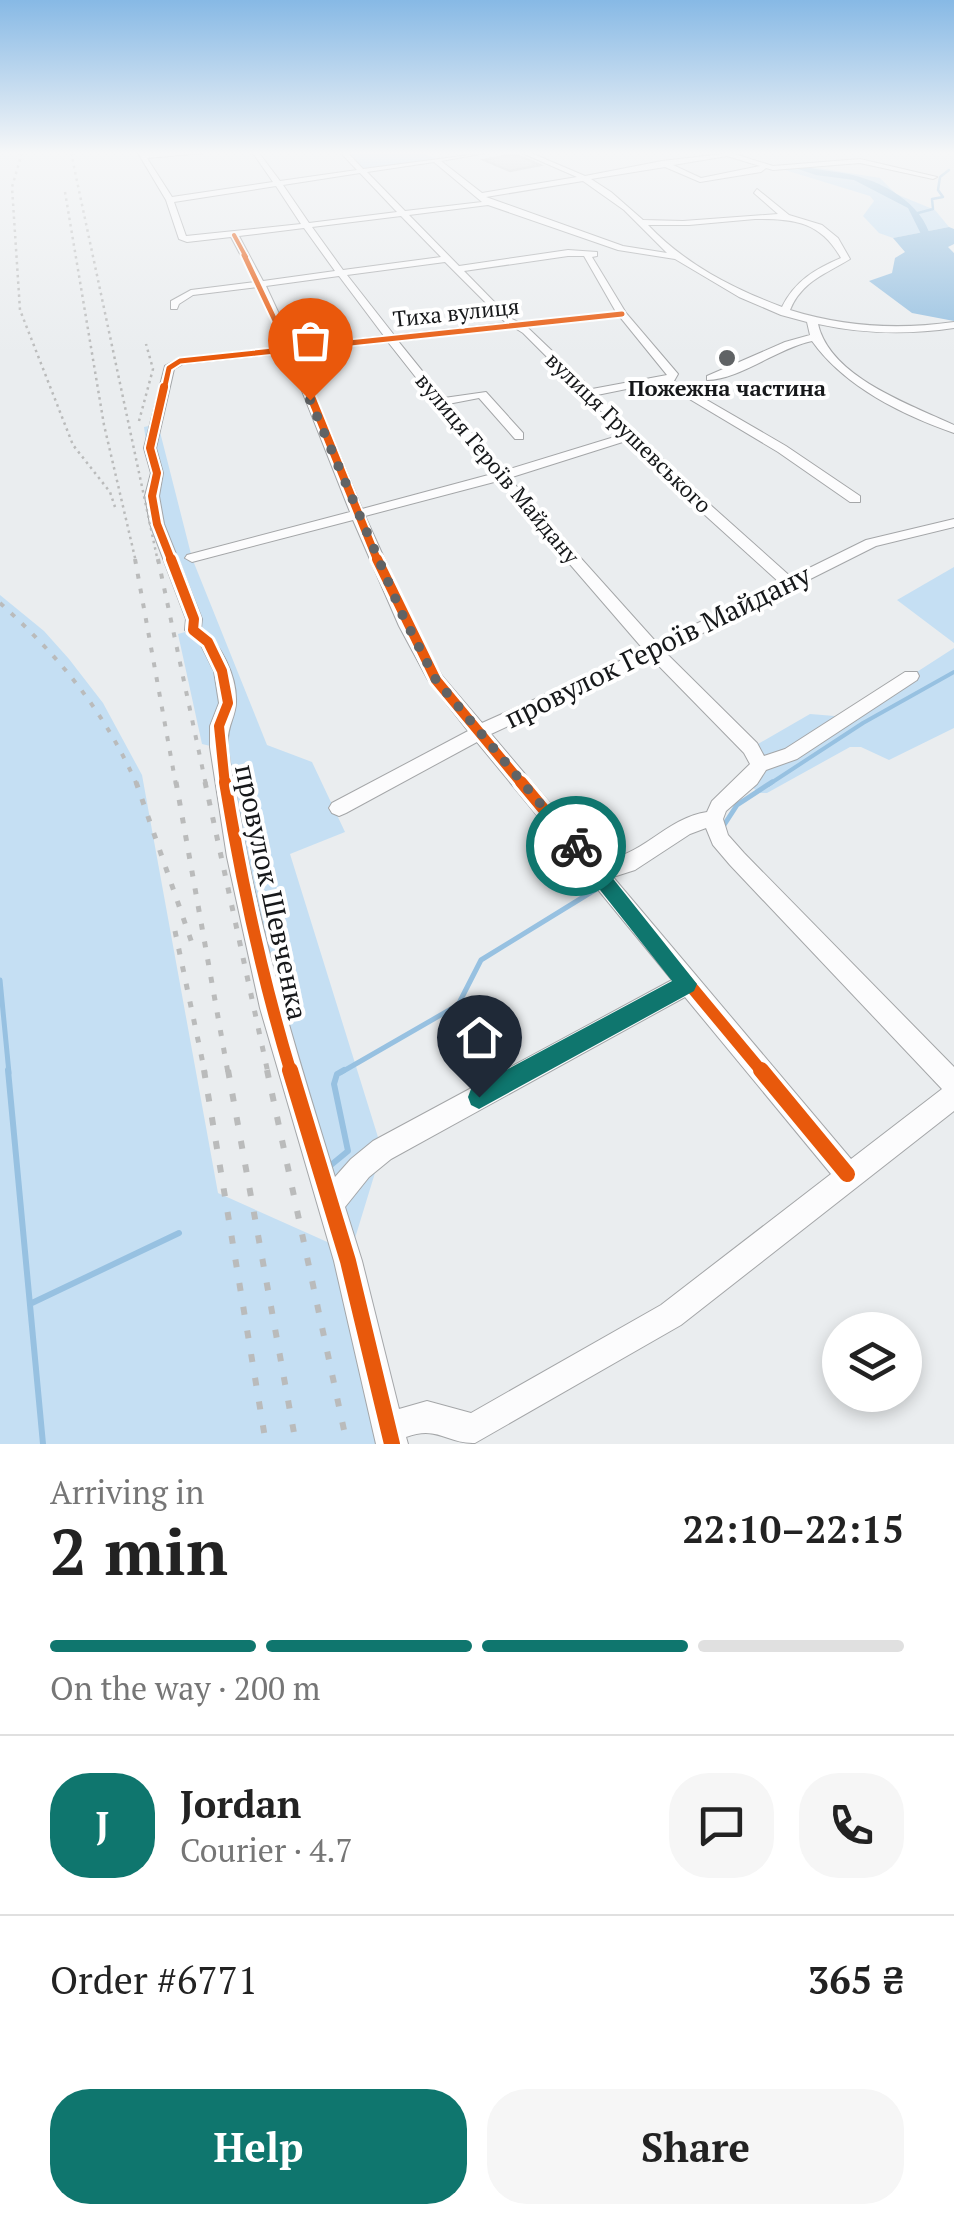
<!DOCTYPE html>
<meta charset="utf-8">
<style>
:root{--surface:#fff;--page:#f6f6f6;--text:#222;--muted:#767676;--line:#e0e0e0;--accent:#0f766e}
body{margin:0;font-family:"PT Serif",serif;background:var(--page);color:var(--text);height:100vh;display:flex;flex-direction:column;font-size:38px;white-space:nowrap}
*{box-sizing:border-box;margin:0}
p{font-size:32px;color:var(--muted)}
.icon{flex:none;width:55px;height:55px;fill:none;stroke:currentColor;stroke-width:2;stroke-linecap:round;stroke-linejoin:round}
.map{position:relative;height:1444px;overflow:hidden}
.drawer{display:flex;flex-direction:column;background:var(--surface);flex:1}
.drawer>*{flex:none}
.buttons{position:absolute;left:822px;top:1312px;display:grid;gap:20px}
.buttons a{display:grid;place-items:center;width:100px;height:100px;border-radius:50%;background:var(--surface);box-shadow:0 5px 15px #0003;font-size:50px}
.pin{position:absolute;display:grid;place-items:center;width:85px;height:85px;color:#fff;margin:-102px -42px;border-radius:50% 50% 50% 0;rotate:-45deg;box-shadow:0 0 10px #0007}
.pin .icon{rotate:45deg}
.courier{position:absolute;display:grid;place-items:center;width:100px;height:100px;margin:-50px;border:8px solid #0f766e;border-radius:50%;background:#fff;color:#222;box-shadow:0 2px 12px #0007}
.headline em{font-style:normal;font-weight:600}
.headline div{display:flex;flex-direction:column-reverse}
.headline{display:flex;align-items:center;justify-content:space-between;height:170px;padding:0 50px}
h1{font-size:65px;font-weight:600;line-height:75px}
.bar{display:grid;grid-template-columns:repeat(4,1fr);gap:15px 10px;align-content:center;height:120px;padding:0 50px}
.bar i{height:12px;border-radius:8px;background:var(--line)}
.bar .active{background:var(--accent)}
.bar p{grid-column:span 4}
.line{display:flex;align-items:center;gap:25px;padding:0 50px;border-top:2px solid var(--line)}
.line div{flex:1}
.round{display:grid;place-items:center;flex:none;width:105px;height:105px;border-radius:40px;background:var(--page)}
.cta{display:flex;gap:20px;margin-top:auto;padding:20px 50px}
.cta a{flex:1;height:115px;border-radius:40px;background:var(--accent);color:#fff;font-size:40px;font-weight:600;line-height:115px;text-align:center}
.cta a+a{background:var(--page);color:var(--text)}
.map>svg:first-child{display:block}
</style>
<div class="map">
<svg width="954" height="1444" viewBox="0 0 954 1444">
<rect width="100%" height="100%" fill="#eaedef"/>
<path fill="#c5dff3" d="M344,153h79l14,6 -73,13z
M800,165l80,13 16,16 39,16 14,17 -56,11 -14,-5 -16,-17 11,-15 -4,-5 -85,-26z
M158,424l34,134 75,187 45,17 33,70 -55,22 92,296 -34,111 43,183h-391v-849l44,36 25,28 34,44 39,72 76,418 125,56 -124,-501 -17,-4 -24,-110 14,-4 -40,-142 -8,-61z
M954,567v76l-57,-43z
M954,648v80l-65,32 -28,-13h-11l-83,46h-7l-14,-10 11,-11 -6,-24 59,-34 37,3z"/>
<path fill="#97c1e1" d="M949,227l5,2v15l-6,3 6,6v68l-42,-8 -43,-32 23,-8 3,-15 10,-6 -12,-14z"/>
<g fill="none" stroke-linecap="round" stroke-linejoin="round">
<path stroke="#97c1e1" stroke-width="2.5" d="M918,213l15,-4 -1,-10 11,-2 -5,-7 2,-13 9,-7"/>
<path stroke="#97c1e1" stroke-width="4" d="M768,785l95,-62 91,-51"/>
<path stroke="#97c1e1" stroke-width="5" d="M724,825l13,-20 35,-23
M0,980l9,93
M340,1073l118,-68 23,-45 117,-72"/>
<path stroke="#97c1e1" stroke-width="6" d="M8,1070l35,374
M331,1165l17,-14 -14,-67 3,-10 7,-4
M32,1303l147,-70"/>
<path fill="#97c1e1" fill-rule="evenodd" d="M798,164c20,8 41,6 62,13 38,11 77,40 72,82l-8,-2 -2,-21 -14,-28 -54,-28 -38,-5 -21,-7z"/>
</g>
<path fill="#d3d3d3" stroke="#c2c3c3" stroke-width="2.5" d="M509,155l13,2 18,8 -30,6 -26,-11z"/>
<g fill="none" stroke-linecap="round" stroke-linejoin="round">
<defs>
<path id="minor" d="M138,153h66l-57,5 25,39 101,-15 -20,-29h6l21,28 77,-11 -16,-17h7l15,16 122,-16 -44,8 41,32 95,-16 -55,-24h9l54,23 77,-15 69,-8 42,13 87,-7 77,18 -4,2 -73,-16 -87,7 -7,-2 -5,4 -61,10 -35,-15 -74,12 20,13 32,28 40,1 95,-7 -24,-21 3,-4 32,26 33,10 16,13 12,21c-24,15 -48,22 -60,51 55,17 107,20 164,12v6c-47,7 -90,6 -136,-4 12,53 91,80 136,101v8c-52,-18 -110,-47 -142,-92 -34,7 -73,39 -105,39v-4l78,-34 25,-7 -3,-13 -26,-7 -42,-18 -64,-38 -57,-9 -130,-45 -79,10 50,51 109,-16 29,2v4l-5,1 34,56 52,61 -4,7 112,65 74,50v6h-10l-72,-50 -117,-70 -64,13 109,106 85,76 75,-37 88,-21v8l-78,19 -211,106 92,91 7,13 21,-7 120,-77h12l2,4 -2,4 -120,79 -31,11 -9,14 -31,27 -3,8 5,16 16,18 210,214v44l-273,214 -206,118c-28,1 -37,-18 -69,-6l2,7h-32l-42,-183 -74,-253 -33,-151 -17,-110v-21l9,-23 -5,-32 -13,-26 -16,-15 1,-11 -36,-95 -5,-28 6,-23 -7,-25 21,-82 15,-8 105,-11 -28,-60 -64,8 -14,9 -2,5h-6v-8l20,-11 64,-8 -24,-45 -44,5 -8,-3 -13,-39zM727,156l33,10 -59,12 -28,-13zM434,162l48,40 -77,9 -38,-39zM360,173l37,39 -88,11 -26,-38zM583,181l41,29 43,43 -44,-7 -137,-49zM276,186l25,38 -115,12 -12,-34zM401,216l40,41 -98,13 -31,-43zM755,219c39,0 65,2 86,39 -26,11 -46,23 -59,49 -50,-19 -97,-43 -134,-82h41zM304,228l31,43 -72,10 -24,-45zM568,256h16l32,56 -98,10 -8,-4 -46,-47zM445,262l61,61 -112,12 -47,-60zM339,276l45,60 -90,10 -28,-60zM620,317l47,58 -75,14 -65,-62zM515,328l8,5 101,101 -121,37 -55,-67 31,-6 36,41h8v-6l-37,-41 -42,6 -46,-57zM388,342l104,132 -130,35 -65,-157zM287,353l63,159 -163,43 -2,3 7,4 161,-42 46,106 29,54 40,51 -136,72 -3,5 3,5 7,3 7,-3 131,-71 195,238 -299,161 -22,18 -16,18c-36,-117 -73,-234 -94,-355 -4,-25 -11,-51 -13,-76 -2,-19 8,-29 8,-44 1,-26 -15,-58 -35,-74l1,-9 -38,-95 -5,-28 4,-23 -7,-25 18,-79 9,-5zM629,440l67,67 84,76 -123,60 -148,-165zM498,481l146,169 -162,73 -40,-47 -27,-50 -50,-110zM652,659l92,94 6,11 -38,37 -5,11c-42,6 -67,48 -109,48l-107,-126zM706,828l7,17 17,20 212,224 -91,70 -238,-282 22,-7 55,-36zM685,997l146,177 -170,131 -190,108 -44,-12 -28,8 -37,-148 -17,-54 24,-30 22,-18z"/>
</defs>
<use href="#minor" stroke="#a4a6a8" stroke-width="2"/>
<use href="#minor" fill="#fcfcfd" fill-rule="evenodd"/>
<path stroke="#babbbb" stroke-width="2.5" stroke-dasharray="2.5 4" stroke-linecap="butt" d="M22,153l-10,34 8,123 53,135 37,47 5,15
M71,153l87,409
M65,192l39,233 32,137
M139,421l14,-52 -7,-25"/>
<path stroke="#babbbb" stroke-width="4" stroke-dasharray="5 10" stroke-linecap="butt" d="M135,559l41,226
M158,559l48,226
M0,603c59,53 105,109 137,182"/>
<path stroke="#babbbb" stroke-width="5" stroke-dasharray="6 12" stroke-linecap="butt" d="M136,782l58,167
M176,782l52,291
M205,782l63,291
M175,931l30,142"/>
<path stroke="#babbbb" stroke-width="6" stroke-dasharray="8 16" stroke-linecap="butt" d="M204,1070l62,374
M228,1070l68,374
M267,1070l80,374"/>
<defs>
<path id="cycleway-far5" d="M234,235l12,22"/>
<path id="cycleway-far4" d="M244,255l64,135
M164,390l5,-22 11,-7 442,-47"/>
<path id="cycleway-far3" d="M164,387l-14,61 7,25 -5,23 5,28 15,38
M307,387l71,175"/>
<path id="cycleway-far2" d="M171,559l23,60 -1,11 15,12 14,29 6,32 -9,23 6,59
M377,559l59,121 87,105"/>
<path id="cycleway-far1" d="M225,782c16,98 37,195 66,291
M521,782l242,291"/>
<path id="cycleway" d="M290,1070l58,191 44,183
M761,1070l86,104"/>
</defs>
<use href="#cycleway-far5" stroke="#fff" stroke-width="6"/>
<use href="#cycleway-far4" stroke="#fff" stroke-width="9"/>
<use href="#cycleway-far3" stroke="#fff" stroke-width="12"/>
<use href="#cycleway-far2" stroke="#fff" stroke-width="16"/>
<use href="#cycleway-far1" stroke="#fff" stroke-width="19"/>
<use href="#cycleway" stroke="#fff" stroke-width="22"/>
<use href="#cycleway-far5" stroke="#e8590c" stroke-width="4"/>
<use href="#cycleway-far4" stroke="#e8590c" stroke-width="5"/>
<use href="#cycleway-far3" stroke="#e8590c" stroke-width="8"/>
<use href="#cycleway-far2" stroke="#e8590c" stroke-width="10"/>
<use href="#cycleway-far1" stroke="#e8590c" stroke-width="12"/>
<use href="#cycleway" stroke="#e8590c" stroke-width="16"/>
</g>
<linearGradient id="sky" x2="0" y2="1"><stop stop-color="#87b9e5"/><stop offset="0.43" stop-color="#f6f7f8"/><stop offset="1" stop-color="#f6f7f8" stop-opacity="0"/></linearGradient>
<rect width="954" height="355" fill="url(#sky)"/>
<path fill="#0f766e" d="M576,838l7,3 114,143 -3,7 -215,118 -8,-4 -3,-8 3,-8 201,-108 -102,-129v-11z"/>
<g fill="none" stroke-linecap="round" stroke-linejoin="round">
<path stroke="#606365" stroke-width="10" stroke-dasharray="0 18" d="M310,400l92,214 34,66 140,166"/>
</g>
<circle fill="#606365" stroke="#fff" stroke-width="4" cx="727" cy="358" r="10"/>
<g text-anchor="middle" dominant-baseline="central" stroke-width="8" stroke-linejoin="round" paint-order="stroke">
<g font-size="22" fill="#16181a" stroke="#fff">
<text transform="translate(456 312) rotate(-6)">Тиха вулиця</text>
<text transform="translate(629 432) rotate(44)">вулиця Грушевського</text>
<text transform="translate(498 468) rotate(50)">вулиця Героїв Майдану</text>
</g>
<g font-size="22" font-weight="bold" fill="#16181a" stroke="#fff">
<text x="727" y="387">Пожежна частина</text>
</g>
<g font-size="28" fill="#16181a" stroke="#fff">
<text transform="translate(657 646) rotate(-26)">провулок Героїв Майдану</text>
<text transform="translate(272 892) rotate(78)">провулок Шевченка</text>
</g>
</g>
</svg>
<div class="buttons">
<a><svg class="icon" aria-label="layers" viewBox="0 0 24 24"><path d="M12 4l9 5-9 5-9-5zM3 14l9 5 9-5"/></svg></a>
</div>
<div class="pin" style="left:310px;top:400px;background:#ea580c"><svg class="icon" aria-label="bag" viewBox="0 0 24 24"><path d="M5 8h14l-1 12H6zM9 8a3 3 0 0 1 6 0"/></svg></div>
<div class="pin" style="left:479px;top:1097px;background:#1f2937"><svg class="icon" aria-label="home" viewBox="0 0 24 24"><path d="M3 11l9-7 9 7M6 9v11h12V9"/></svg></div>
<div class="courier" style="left:576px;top:846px"><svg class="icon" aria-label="bike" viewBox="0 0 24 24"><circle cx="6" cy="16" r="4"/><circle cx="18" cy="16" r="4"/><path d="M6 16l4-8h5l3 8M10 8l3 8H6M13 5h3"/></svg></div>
</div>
<section class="drawer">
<div class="headline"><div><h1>2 min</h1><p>Arriving in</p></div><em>22:10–22:15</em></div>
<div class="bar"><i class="active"></i><i class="active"></i><i class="active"></i><i></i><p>On the way · 200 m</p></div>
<div class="line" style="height:180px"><b class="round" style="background:var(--accent);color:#fff">J</b><div><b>Jordan</b><p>Courier · 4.7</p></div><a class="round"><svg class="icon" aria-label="chat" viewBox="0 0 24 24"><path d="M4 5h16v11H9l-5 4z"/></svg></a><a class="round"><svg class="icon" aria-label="phone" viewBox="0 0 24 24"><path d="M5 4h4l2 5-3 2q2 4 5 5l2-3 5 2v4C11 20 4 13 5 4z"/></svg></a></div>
<div class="line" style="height:130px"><div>Order #6771</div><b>365 ₴</b></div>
<div class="cta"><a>Help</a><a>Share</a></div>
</section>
